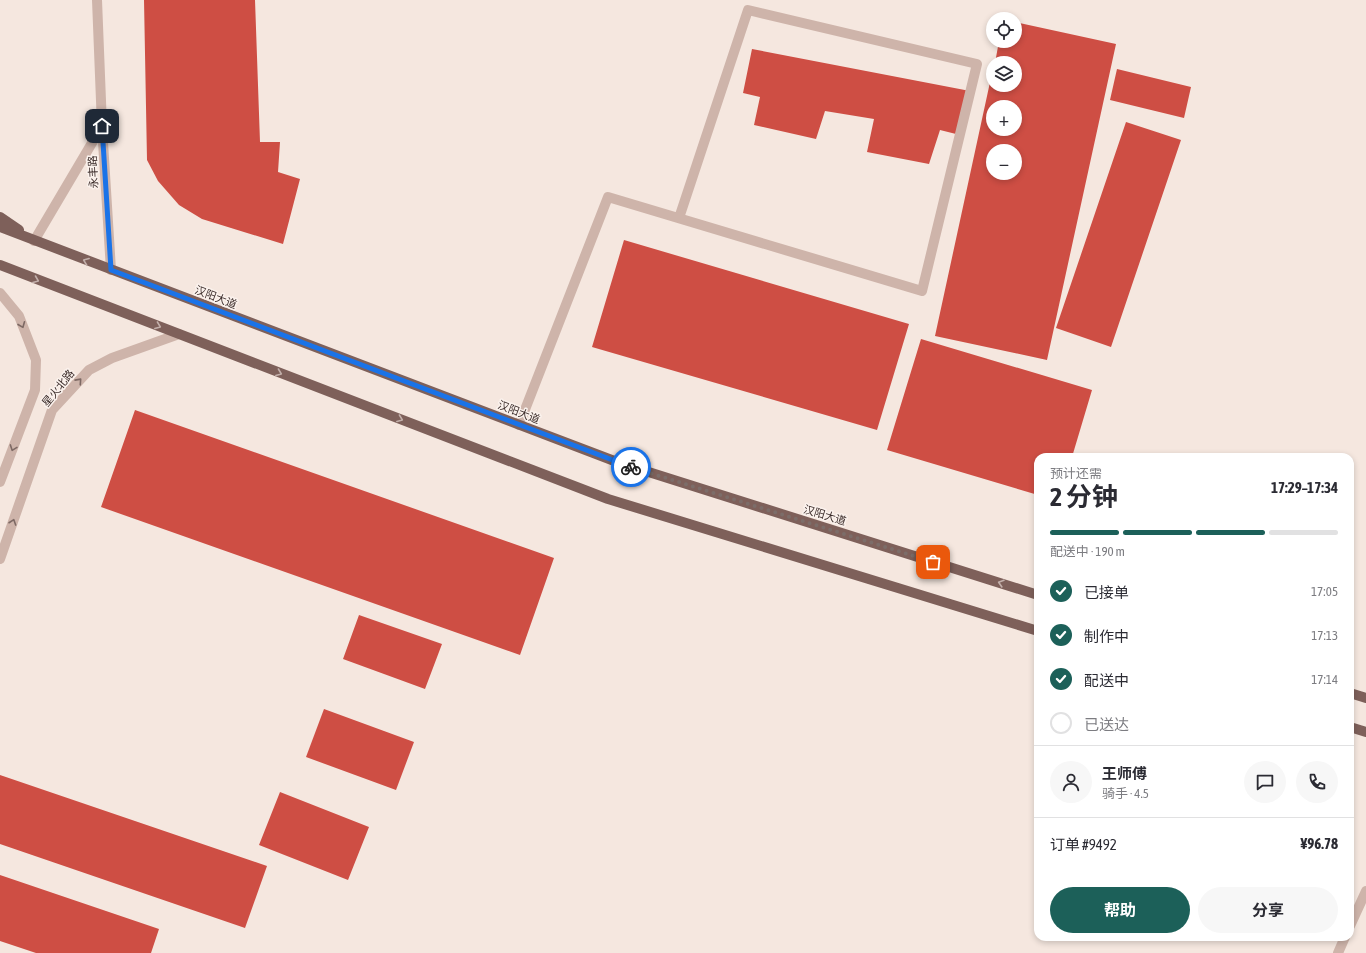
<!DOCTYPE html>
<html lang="zh">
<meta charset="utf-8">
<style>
:root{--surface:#fff;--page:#f7f7f7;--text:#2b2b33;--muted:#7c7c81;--line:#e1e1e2;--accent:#1c6059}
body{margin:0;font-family:"Asap Condensed","Noto Sans SC",sans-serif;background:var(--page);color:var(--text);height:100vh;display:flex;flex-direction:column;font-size:15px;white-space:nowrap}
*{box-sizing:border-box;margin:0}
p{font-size:13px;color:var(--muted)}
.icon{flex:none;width:22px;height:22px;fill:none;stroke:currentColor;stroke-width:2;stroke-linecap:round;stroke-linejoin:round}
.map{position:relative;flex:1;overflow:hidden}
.panel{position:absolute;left:1034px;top:453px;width:320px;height:488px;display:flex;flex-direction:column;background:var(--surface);border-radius:12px;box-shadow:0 2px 6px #0003}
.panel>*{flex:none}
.fabs{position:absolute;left:986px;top:12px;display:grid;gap:8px}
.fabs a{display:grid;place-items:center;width:36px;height:36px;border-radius:50%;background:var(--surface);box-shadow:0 2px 6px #0003;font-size:20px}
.pin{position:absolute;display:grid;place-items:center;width:34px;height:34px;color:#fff;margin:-17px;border-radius:8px;box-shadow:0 2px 6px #0006}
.courier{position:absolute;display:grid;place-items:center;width:40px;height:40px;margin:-20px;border:3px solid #1a73e8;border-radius:50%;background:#fff;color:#222;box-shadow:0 1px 5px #0007}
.overview em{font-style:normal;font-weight:700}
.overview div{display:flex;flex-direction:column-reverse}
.overview{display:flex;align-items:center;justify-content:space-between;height:68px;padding:0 16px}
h1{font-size:26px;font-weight:700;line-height:30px}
.bar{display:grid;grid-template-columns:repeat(4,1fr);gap:6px 4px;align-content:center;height:48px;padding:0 16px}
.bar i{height:5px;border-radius:3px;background:var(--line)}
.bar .on{background:var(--accent)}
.bar p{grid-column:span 4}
.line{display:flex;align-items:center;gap:10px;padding:0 16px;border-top:1px solid var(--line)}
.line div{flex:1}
.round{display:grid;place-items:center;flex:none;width:42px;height:42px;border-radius:21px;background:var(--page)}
ol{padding:0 16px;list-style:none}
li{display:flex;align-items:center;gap:12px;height:44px}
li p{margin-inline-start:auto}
li .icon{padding:4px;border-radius:50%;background:var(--accent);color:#fff;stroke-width:4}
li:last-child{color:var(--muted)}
li i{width:22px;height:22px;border:2px solid var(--line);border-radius:50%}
.action{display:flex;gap:8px;margin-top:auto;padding:8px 16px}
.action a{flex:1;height:46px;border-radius:24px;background:var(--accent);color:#fff;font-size:16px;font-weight:700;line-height:46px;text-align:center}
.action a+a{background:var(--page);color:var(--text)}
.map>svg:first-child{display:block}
</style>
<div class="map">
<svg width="1366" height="953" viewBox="0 0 1366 953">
<rect width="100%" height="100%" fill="#f5e7df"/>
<path fill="#ce4e44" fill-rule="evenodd" d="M144,0h111l5,142h20l-2,30 22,7 -17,65 -81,-25 -23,-14 -21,-24 -11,-21z
M1015,22l101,22 -69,316 -112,-24 57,-263 1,12h22v-22h-20l4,-22h16zM993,107h22v22h-22zM993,151h22v22h-22z
M752,49l218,42 -10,44 -20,-5 -11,34 -62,-12 7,-33 -49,-8 -9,28 -62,-14 6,-28 -17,-4z
M1117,69l74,18 -7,31 -74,-18z
M1126,122l55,18 -70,207 -55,-19z
M624,240l285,84 -32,106 -285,-83z
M921,339l171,51 -20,67h-34v38l-151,-45z
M135,410l419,148 -34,97 -419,-148z
M359,615l83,29 -17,45 -82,-30z
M324,709l90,33 -18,48 -90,-33z
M0,775l267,91 -22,62 -245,-84z
M280,792l89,35 -21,53 -89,-35z
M0,875l159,54 -8,24h-115l-36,-12z"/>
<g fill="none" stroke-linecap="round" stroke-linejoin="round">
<path stroke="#ceb4aa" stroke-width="10" d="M519,425l89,-228 314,94 55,-227 -229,-54 -69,208"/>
<path stroke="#ceb4aa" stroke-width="10" d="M97,0l5,126 9,144
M34,241l68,-115
M1350,926l16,-35
M1338,953l7,-16"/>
<path stroke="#ceb4aa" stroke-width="10" d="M0,293l19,23 17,44 -1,30 -35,92
M0,559l52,-149 37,-40 23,-12 67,-24"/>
<path stroke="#7e605a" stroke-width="10" d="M0,217l19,13
M0,227l617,235 421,133
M0,265l608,234 430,132
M1350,693l16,5
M1350,727l16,5"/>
</g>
<defs><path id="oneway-chevron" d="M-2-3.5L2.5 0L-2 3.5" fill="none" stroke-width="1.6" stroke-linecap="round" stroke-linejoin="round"/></defs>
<g stroke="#c3b0ab">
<use href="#oneway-chevron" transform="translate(86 261) rotate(-159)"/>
<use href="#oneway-chevron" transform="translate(36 280) rotate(22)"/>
<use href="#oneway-chevron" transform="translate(158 326) rotate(21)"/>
<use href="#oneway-chevron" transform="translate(279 373) rotate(21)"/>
<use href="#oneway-chevron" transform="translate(400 419) rotate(21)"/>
<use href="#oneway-chevron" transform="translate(1001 583) rotate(-163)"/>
</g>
<g stroke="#7d6964">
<use href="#oneway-chevron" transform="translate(22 325) rotate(68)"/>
<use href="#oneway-chevron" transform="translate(79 381) rotate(-48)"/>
<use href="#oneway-chevron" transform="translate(13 448) rotate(110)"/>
<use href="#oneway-chevron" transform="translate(13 522) rotate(-71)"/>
</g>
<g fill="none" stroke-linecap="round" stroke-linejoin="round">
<path stroke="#7c6d69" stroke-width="4" stroke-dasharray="0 7.2" d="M631,467l302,95"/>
<path stroke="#1a73e8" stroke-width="5" d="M102,126l9,144 520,197"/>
</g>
<g text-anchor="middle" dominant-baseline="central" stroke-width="3" stroke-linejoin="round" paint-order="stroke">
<g font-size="11" fill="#3b2c2a" stroke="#fbf2ed">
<text transform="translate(93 172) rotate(-93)">永丰路</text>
<text transform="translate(216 297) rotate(21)">汉阳大道</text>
<text transform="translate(58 388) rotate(-51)">星火北路</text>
<text transform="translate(519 412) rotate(21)">汉阳大道</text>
<text transform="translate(825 515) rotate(17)">汉阳大道</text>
</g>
</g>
</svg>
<div class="fabs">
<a><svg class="icon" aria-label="locate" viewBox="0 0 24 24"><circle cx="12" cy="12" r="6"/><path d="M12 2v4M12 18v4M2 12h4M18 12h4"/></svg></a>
<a><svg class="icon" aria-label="layers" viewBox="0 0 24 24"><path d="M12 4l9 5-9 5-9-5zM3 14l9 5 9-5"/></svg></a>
<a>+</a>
<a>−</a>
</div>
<div class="pin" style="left:933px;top:562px;background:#ea580c"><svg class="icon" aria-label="bag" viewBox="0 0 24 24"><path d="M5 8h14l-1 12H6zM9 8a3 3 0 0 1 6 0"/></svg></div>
<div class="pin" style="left:102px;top:126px;background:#1f2937"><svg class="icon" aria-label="home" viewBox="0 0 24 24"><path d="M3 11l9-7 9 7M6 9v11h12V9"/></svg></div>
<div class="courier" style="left:631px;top:467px"><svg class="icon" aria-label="bike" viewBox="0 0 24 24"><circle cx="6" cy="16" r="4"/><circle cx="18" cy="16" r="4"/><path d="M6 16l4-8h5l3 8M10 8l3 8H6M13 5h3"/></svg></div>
<section class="panel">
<div class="overview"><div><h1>2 分钟</h1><p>预计还需</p></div><em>17:29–17:34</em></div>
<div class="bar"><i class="on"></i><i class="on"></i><i class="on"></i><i></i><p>配送中 · 190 m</p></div>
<ol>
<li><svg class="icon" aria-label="check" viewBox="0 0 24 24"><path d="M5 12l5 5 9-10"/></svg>已接单<p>17:05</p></li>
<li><svg class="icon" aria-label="check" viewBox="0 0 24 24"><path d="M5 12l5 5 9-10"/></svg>制作中<p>17:13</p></li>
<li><svg class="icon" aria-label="check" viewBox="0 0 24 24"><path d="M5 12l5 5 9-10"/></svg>配送中<p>17:14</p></li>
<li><i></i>已送达</li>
</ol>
<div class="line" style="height:72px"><a class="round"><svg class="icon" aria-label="person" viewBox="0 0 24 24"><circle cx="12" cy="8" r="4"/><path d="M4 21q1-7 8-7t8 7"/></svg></a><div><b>王师傅</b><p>骑手 · 4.5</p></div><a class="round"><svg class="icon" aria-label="chat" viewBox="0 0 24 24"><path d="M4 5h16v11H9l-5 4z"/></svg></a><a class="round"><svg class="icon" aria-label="phone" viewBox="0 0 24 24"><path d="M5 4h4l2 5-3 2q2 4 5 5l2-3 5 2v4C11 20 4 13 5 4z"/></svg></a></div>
<div class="line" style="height:52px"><div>订单 #9492</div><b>¥96.78</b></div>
<div class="action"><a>帮助</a><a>分享</a></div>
</section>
</div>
